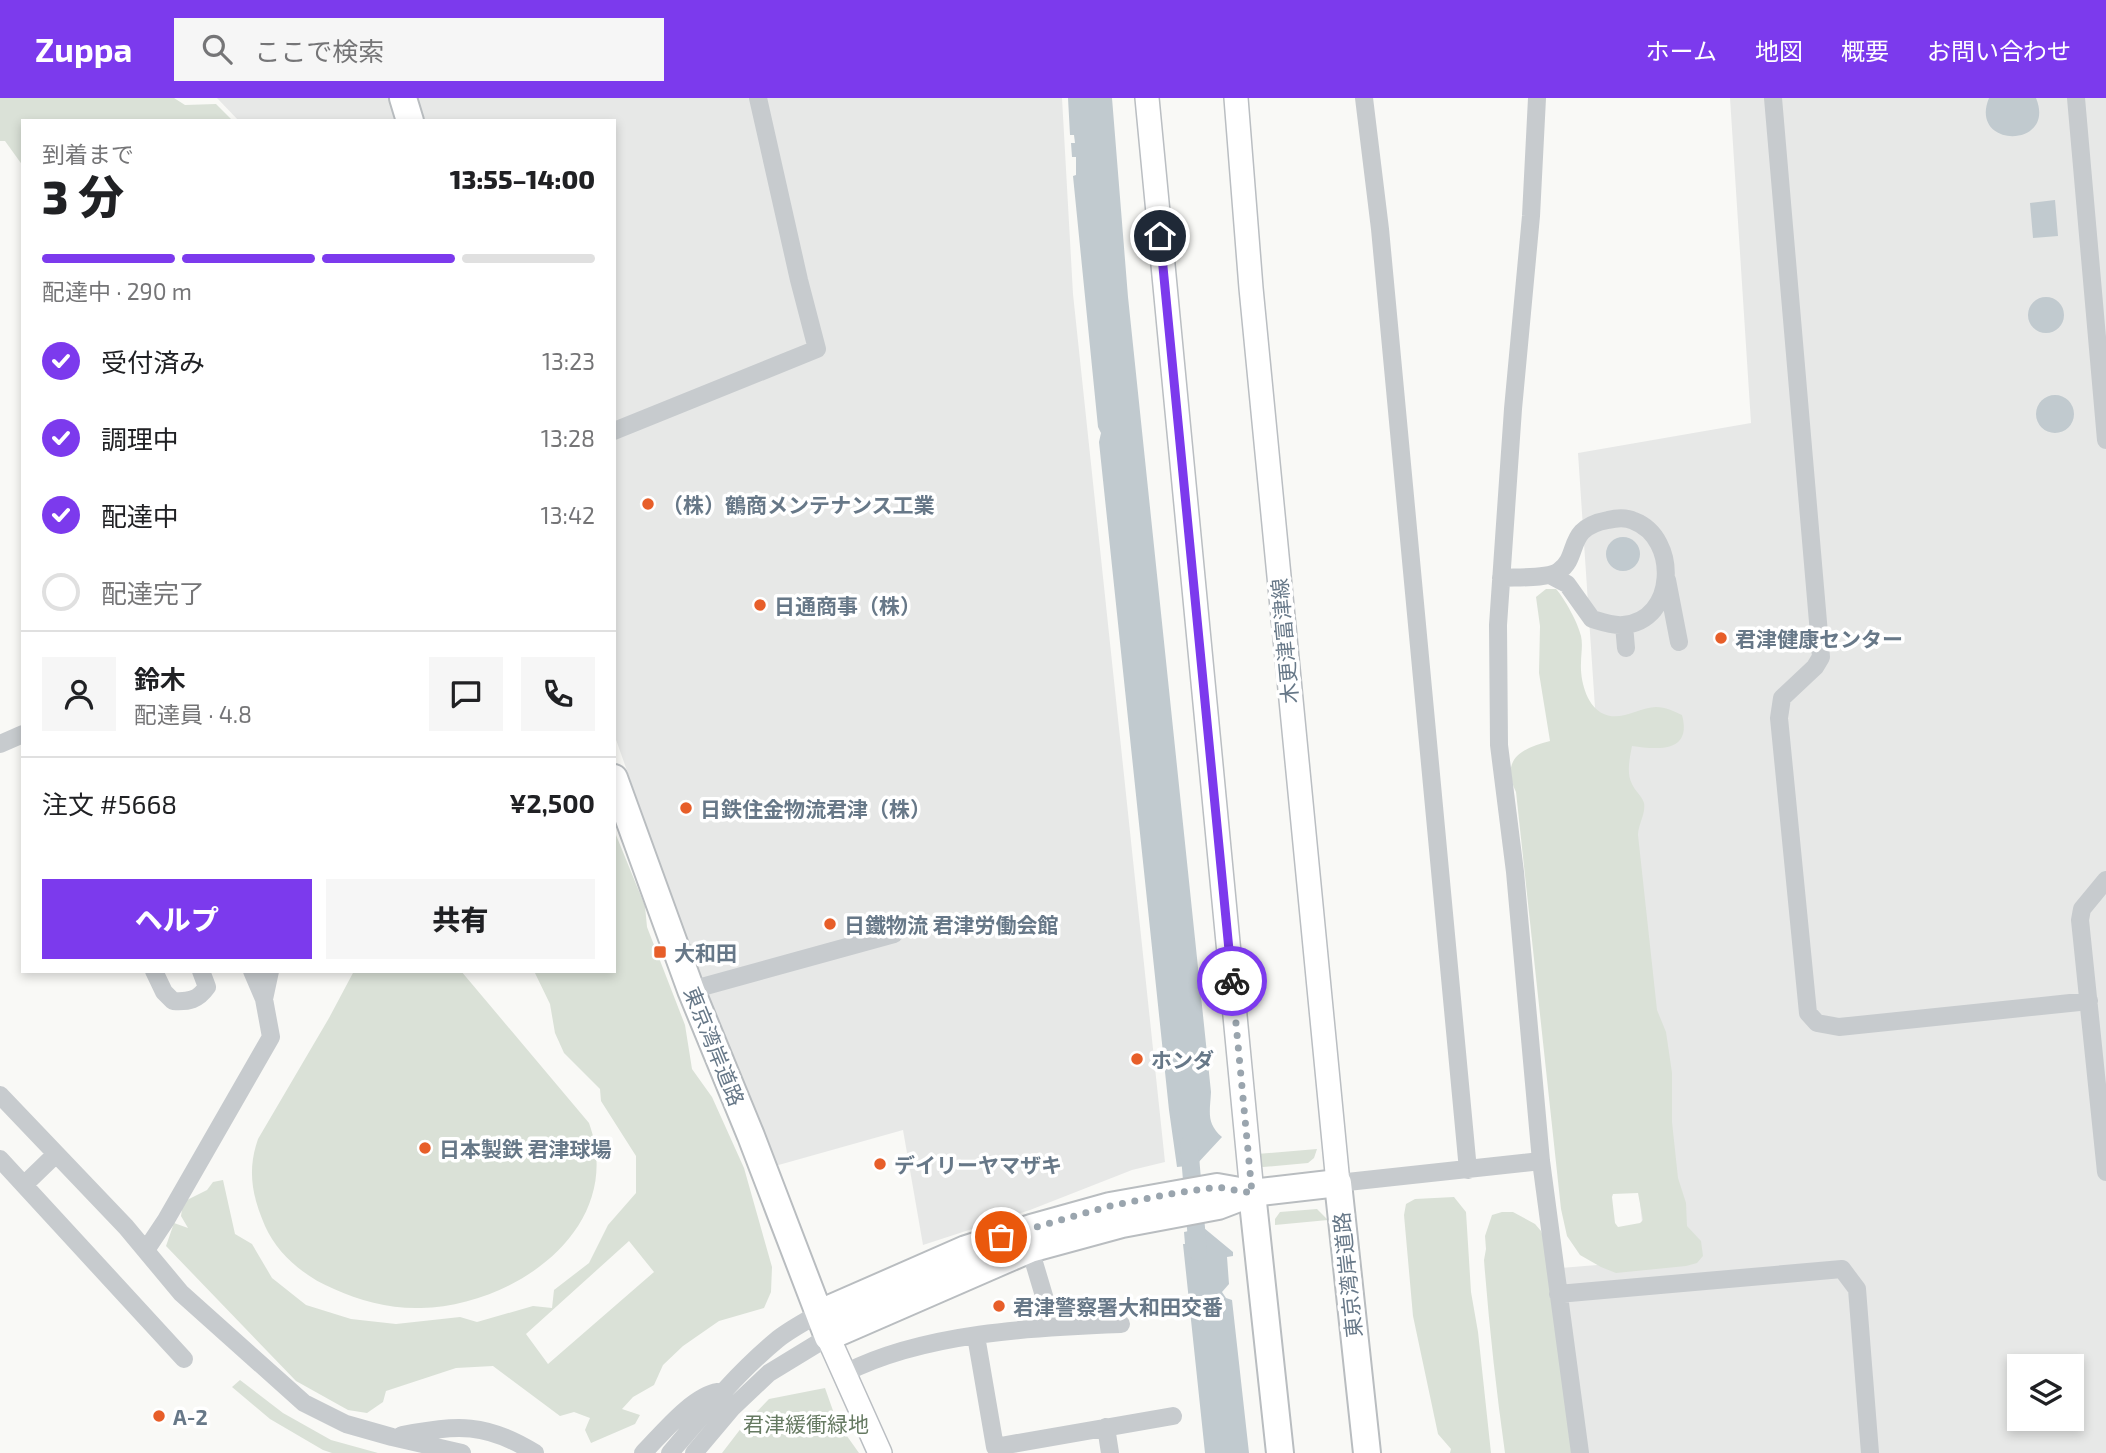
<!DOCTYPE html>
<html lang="ja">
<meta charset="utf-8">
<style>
:root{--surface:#fff;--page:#f6f6f6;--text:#202124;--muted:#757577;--line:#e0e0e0;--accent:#7c3aed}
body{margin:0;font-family:"Exo 2","Noto Sans JP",sans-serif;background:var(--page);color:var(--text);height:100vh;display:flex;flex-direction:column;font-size:26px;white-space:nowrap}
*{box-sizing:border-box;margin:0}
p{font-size:23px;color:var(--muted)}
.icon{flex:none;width:38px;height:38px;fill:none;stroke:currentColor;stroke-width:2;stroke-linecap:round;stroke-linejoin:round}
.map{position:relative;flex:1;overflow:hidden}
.side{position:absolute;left:21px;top:21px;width:595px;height:854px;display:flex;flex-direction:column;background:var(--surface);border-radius:0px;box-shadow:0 4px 10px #0003}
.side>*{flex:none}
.tools{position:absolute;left:2007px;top:1256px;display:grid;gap:14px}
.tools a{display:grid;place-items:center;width:77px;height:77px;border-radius:0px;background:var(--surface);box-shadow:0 4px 10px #0003;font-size:35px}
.pin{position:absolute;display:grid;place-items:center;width:60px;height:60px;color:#fff;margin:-30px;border:4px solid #fff;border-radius:50%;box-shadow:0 2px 7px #0007}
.courier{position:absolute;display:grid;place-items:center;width:70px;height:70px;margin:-35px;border:5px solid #7c3aed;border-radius:50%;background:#fff;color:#222;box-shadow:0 2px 9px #0007}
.summary em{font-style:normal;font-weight:800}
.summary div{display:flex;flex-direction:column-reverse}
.summary{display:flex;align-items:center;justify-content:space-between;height:119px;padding:0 21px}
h1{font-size:46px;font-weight:800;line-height:52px}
.bar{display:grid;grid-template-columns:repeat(4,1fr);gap:10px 7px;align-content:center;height:84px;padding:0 21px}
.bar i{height:9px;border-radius:5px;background:var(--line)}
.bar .on{background:var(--accent)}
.bar p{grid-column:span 4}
.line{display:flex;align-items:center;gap:18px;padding:0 21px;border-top:2px solid var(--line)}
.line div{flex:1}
.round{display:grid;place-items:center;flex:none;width:74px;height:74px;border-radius:0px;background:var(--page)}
ol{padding:0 21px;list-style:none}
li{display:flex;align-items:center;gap:21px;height:77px}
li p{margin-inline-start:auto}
li .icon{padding:7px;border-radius:50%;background:var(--accent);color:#fff;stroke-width:4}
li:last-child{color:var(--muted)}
li i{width:38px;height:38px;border:4px solid var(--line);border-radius:50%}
.cta{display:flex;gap:14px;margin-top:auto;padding:14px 21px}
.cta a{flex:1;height:80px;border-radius:0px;background:var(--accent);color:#fff;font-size:28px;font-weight:800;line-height:80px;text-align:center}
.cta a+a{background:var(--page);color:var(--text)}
header{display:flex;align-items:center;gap:42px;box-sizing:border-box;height:98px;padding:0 35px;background:var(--accent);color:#fff}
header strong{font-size:33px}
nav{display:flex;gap:38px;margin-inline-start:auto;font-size:24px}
.search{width:490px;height:63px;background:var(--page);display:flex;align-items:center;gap:18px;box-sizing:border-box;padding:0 24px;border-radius:0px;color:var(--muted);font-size:26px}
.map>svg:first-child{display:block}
</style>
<header>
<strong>Zuppa</strong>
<div class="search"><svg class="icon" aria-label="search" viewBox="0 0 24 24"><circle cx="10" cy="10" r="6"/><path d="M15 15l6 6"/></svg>ここで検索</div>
<nav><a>ホーム</a><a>地図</a><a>概要</a><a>お問い合わせ</a></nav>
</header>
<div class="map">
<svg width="2106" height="1355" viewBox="0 0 2106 1355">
<rect width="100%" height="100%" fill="#f9f9f6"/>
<path fill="#e7e8e7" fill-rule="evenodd" d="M217,0h845l11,196 92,868 -33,8 -102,40 -107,35 -20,-115 -128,36 -76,-192 -85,-240v-613h-375z
M1730,0h376v1355h-547l-23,-183 110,-9 -41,-403 -27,-405 173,-30zM2020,1269h52v52h-52z"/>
<path fill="#dae1d7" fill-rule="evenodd" d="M0,0h174l11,7 31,-1 17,17h-210v45l-18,-25h-5z
M1546,491h10c9,10 22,34 25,47 2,9 0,18 0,27 -1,18 6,44 23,51 16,8 36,-7 52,-7 10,0 17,4 26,8 10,37 -23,35 -50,31 -2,11 -6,27 0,38 3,7 10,12 12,19 2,11 -6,21 -6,32l19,175 9,22 6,41v49l6,56 8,25 1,23 14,15 2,15 -6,7 -11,3 -70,7 -15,-6 -21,-12 -13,-19 -6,-27 -45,-417c-16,-33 6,-44 34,-51l-11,-68 1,-47 -4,-29zM1638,1095l5,27 -3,3 -22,4 -3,-4 -3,-26 1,-3z
M614,732l31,76 2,21 38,98 7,44 20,28 32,71 28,99 -1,25 -7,16 -45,13 -36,25 -20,19 -9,20 -21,12 -11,12 18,6 -5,9 -44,19 -6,-13 5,-12 -16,-6 -14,4 -67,-50 -37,2 -70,23 -3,11 -16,11 -19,-3 -52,-29 -130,-135 8,-23 14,5 -7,-12 2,-14 24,-12 6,-8 10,-2 12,54 17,10 20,34 34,27 45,14 45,5 64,-7 17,5 56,-16 19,2 2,-18 35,-27 19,-38 28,-32v-37l-35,-55 -1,-12 -36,-36 -9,-20 -5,-29 -16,-33h80zM629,1143l25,31 -106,92 -22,-30z
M354,873h107l128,152c38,105 -74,183 -168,185 -30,1 -61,-7 -87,-19 -29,-12 -56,-34 -69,-63 -13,-30 -18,-56 -7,-87l71,-121z
M1317,1051l-3,9 -6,5 -45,4 -3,-1 -3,-12z
M1454,1099l12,15 5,80 7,40 13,121h-41l1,-4 -13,-15 -25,-118 -9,-101 2,-11 9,-5z
M1317,1111l11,11 -53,5v-6l5,-7z
M1502,1114h11l22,12 6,7 12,32 22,190h-70c-9,-64 -16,-128 -21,-193l2,-11 -1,-13 7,-21z
M240,1282l43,33 48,27 47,13h-46l-9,-3 -53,-31 -38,-32z
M825,1290l12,34 22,31h-137l20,-26 27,-28z"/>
<path fill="#c1cacf" d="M1068,0h44l16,199 83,795c-1,20 -5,31 11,45l-26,28 -19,2 -8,-57 -70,-668 2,-9 -3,-6 -25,-251 3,-1v-18h-4l-1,-14h4l-1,-8h-4z
M1989,0h47c21,51 -68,51 -47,0z
M2055,102l3,36 -25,2 -3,-35z
M2028 217a18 18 0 1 1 36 0a18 18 0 1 1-36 0Z
M2036 316a19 19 0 1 1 38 0a19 19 0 1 1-38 0Z
M1606 456a17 17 0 1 1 34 0a17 17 0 1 1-34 0Z
M1204,1130l29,24v4l-6,1 2,27 -7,8 4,6 6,2 17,153h-44l-22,-209h2l-1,-12z"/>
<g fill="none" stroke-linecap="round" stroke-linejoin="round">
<path stroke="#c1cacf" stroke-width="18" d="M1189,1046l9,108"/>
<defs>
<path id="major" d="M1147,0l105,1095
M1236,0l15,190 87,895
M828,1239l52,116"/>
<path id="highway" d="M403,0l7,23
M614,680l77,212 60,146 77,201 202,-88 92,-25 96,-18 34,-13 86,-10 29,270
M1252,1095l28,260
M820,1215l146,-64 65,-21 79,-22 107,-19 34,6"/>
</defs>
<use href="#major" stroke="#babec2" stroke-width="26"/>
<use href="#highway" stroke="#b9bdc0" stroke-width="30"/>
<path stroke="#c7cbce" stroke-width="18" d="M1364,0l16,131 88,941
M1537,0l-6,118 -18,193 -15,216 1,120 16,127 26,289 39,292
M1773,0l48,559 -6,10 -33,31 -3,20 29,295 9,10 22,4 250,-26
M2076,0l30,342
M614,333l203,-82 -18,-69 -41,-182
M1501,480c14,-1 47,1 58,-7 22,-15 5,-43 49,-51 8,-2 18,-3 26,1 45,17 43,100 -11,104 -10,1 -21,-3 -31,-6l-25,-35 -17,-9
M1667,482l12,62
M1624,527l2,23
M0,646l23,-10
M2106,782l-24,29 -2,11 26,252
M154,873l10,21 9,9c16,1 25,-1 34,-14l-6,-16
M691,892l203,-56
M264,901l6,-28
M0,997l126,132 55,66 123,110 42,21 46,13 70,16
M0,1061l184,200
M1338,1085l203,-22
M25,1086l31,-30
M1030,1151l23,77
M146,1152l20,-30 105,-183 -7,-38 -12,-28
M1558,1196l284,-25 15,20 13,164
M976,1238l19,111 178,-31
M845,1275c78,-40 189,-46 276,-49
M1106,1329l4,26
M402,1337c56,-10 83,-13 133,18
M643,1355c18,-18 49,-57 75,-61
M670,1355c34,-40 68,-81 108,-114 13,-10 28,-18 42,-26
M694,1355l38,-45 37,-35 59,-36"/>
<use href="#major" stroke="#fff" stroke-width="23"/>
<use href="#highway" stroke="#fff" stroke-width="26"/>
</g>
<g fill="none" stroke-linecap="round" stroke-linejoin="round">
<path stroke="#9aa5ae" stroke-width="7" stroke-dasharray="0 12.6" d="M1001,1139l109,-31 60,-12 47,-7 35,6 -20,-212"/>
<path stroke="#7c3aed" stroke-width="9" d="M1160,138l72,745"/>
</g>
<g fill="#e75e29" stroke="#fff" stroke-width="2.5">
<circle cx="648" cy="406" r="7"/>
<circle cx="760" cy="507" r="7"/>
<circle cx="1721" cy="540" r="7"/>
<circle cx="686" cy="710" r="7"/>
<circle cx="830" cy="826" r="7"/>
<rect x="653" y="847" width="14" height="14" rx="3.5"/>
<circle cx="1137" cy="961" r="7"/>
<circle cx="425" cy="1050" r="7"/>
<circle cx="880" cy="1066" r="7"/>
<circle cx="999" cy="1208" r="7"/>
<circle cx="159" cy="1318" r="7"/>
</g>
<g text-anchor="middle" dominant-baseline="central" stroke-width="7" stroke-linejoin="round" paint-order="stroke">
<g font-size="21" font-weight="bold" fill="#677888" stroke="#fff" text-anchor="start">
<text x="662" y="406">（株）鶴商メンテナンス工業</text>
<text x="774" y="507">日通商事（株）</text>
<text x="1735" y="540">君津健康センター</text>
<text x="700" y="710">日鉄住金物流君津（株）</text>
<text x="844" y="826">日鐵物流 君津労働会館</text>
<text x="674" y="854">大和田</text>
<text x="1151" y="961">ホンダ</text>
<text x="439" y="1050">日本製鉄 君津球場</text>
<text x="894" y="1066">デイリーヤマザキ</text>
<text x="1013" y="1208">君津警察署大和田交番</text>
<text x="173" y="1318">A-2</text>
</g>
<g font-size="21" fill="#677888" stroke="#fff">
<text transform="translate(1284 543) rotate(-95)">木更津富津線</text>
<text transform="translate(715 948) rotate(68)">東京湾岸道路</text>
<text transform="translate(1347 1177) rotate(-96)">東京湾岸道路</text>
</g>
<g font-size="21" fill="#667a62" stroke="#fff">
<text x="806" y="1325">君津緩衝緑地</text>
</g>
</g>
</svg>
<div class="tools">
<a><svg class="icon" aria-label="layers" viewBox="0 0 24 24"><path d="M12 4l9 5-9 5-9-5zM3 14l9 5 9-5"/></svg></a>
</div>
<div class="pin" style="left:1001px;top:1139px;background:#ea580c"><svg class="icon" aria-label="bag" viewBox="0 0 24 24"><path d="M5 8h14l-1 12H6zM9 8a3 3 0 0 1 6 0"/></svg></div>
<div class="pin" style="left:1160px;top:138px;background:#1f2937"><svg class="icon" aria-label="home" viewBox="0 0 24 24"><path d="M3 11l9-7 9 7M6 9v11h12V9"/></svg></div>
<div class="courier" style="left:1232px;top:883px"><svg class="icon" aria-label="bike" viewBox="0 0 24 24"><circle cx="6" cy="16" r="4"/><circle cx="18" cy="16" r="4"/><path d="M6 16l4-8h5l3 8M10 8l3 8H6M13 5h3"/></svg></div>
<section class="side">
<div class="summary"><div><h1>3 分</h1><p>到着まで</p></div><em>13:55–14:00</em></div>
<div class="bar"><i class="on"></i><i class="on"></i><i class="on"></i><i></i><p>配達中 · 290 m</p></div>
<ol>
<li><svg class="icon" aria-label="check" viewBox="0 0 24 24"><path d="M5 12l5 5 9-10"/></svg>受付済み<p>13:23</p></li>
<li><svg class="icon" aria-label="check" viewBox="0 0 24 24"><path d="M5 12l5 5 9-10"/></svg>調理中<p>13:28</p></li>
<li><svg class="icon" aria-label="check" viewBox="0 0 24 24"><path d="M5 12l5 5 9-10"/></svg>配達中<p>13:42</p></li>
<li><i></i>配達完了</li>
</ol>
<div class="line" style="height:126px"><a class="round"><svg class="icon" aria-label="person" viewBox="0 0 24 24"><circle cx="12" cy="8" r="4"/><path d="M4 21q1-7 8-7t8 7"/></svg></a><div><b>鈴木</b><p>配達員 · 4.8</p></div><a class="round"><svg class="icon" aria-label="chat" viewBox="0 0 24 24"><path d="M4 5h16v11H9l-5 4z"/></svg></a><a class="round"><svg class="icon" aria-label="phone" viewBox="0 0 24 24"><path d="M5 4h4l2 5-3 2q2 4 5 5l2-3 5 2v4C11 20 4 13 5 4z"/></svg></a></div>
<div class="line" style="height:91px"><div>注文 #5668</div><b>¥2,500</b></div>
<div class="cta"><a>ヘルプ</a><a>共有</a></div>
</section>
</div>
